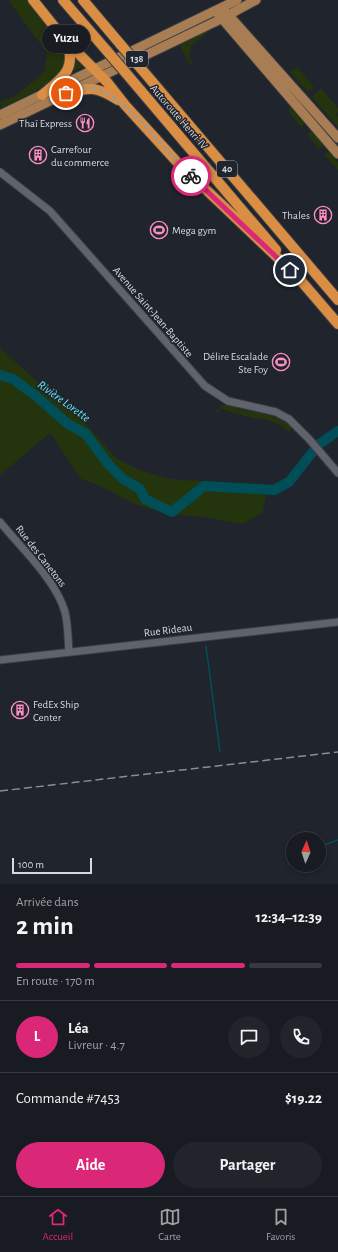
<!DOCTYPE html>
<html lang="fr">
<meta charset="utf-8">
<style>
:root{--surface:#181b21;--page:#21242a;--text:#f1f3f6;--muted:#9fa1a5;--line:#36393f;--accent:#db2777}
body{margin:0;font-family:"Alegreya Sans",sans-serif;background:var(--page);color:var(--text);height:100vh;display:flex;flex-direction:column;font-size:15px;white-space:nowrap}
*{box-sizing:border-box;margin:0}
p{font-size:13px;color:var(--muted)}
.icon{flex:none;width:22px;height:22px;fill:none;stroke:currentColor;stroke-width:2;stroke-linecap:round;stroke-linejoin:round}
.map{position:relative;height:884px;overflow:hidden}
.details{display:flex;flex-direction:column;background:var(--surface);flex:1}
.details>*{flex:none}
.needle{width:26px;rotate:3deg}
.tools{position:absolute;left:286px;top:832px;display:grid;gap:8px}
.tools a{display:grid;place-items:center;width:40px;height:40px;border-radius:50%;background:var(--surface);box-shadow:0 2px 6px #0003,0 0 0 1px var(--line);font-size:20px}
.scale{position:absolute;left:12px;bottom:10px;width:80px;box-sizing:border-box;padding-left:4px;border:2px solid #d7d9df;border-top:0;font-size:11px;line-height:14px;white-space:nowrap;color:#d7d9df;-webkit-text-stroke:3px #20242c;paint-order:stroke}
.pin{position:absolute;display:grid;place-items:center;width:34px;height:34px;color:#fff;margin:-17px;border:2px solid #fff;border-radius:50%;box-shadow:0 1px 4px #0007}
.courier{position:absolute;display:grid;place-items:center;width:40px;height:40px;margin:-20px;border:3px solid #db2777;border-radius:50%;background:#fff;color:#222;box-shadow:0 1px 5px #0007}
.bubble{position:absolute;height:28px;border-radius:14px;background:var(--surface);box-shadow:0 2px 6px #0003,0 0 0 1px var(--line);font-size:13px;font-weight:600;line-height:28px;text-align:center}
.headline em{font-style:normal;font-weight:600}
.headline div{display:flex;flex-direction:column-reverse}
.headline{display:flex;align-items:center;justify-content:space-between;height:68px;padding:0 16px}
h1{font-size:26px;font-weight:600;line-height:30px}
.bar{display:grid;grid-template-columns:repeat(4,1fr);gap:6px 4px;align-content:center;height:48px;padding:0 16px}
.bar i{height:5px;border-radius:3px;background:var(--line)}
.bar .current{background:var(--accent)}
.bar p{grid-column:span 4}
.line{display:flex;align-items:center;gap:10px;padding:0 16px;border-top:1px solid var(--line)}
.line div{flex:1}
.round{display:grid;place-items:center;flex:none;width:42px;height:42px;border-radius:21px;background:var(--page)}
.primary-button{display:flex;gap:8px;margin-top:auto;padding:8px 16px}
.primary-button a{flex:1;height:46px;border-radius:24px;background:var(--accent);color:#fff;font-size:16px;font-weight:600;line-height:46px;text-align:center}
.primary-button a+a{background:var(--page);color:var(--text)}
.tab-bar{display:flex;justify-content:space-around;align-items:center;height:56px;border-top:1px solid var(--line);background:var(--surface);font-size:11px;color:var(--muted)}
.tab-bar a{display:grid;justify-items:center;gap:2px}
.tab-bar .current{color:var(--accent)}
.map>svg:first-child{display:block}
</style>
<div class="map">
<svg width="338" height="884" viewBox="0 0 338 884">
<rect width="100%" height="100%" fill="#20242c"/>
<path fill="#24340d" d="M8,0h20l35,44 4,20c-17,23 -41,32 -65,44l-2,-6 17,-7 27,-23 3,-19z
M207,30v3l-16,13 -2,11 5,8h-4l-11,-21z
M77,56l9,9 -15,8h-2l4,-15z
M297,67l17,20 -6,5 -18,-20z
M321,88l17,20v4l-2,2 2,3v10l-26,-30z
M292,105l13,16 -3,7 -14,-17z
M310,132l4,1 7,7 1,6 -3,3 -12,-15z
M330,152l8,10v8l-14,-16z
M0,348l39,35 31,23 46,52 21,11 32,10 92,6 5,11 -3,16 -20,12 -39,-7 -37,-3 -33,-10 -33,-18 -20,-7 -31,-46 -50,42z
M224,404c23,10 50,6 68,24l-3,4c-13,-13 -27,-12 -44,-16 -9,-2 -17,-5 -25,-8l-1,4 -4,-1z"/>
<g fill="none" stroke-linecap="round" stroke-linejoin="round">
<path stroke="#004f58" stroke-width="1.5" d="M206,646l14,106
M319,847l19,-7
M291,855h2"/>
<path stroke="#004f58" stroke-width="10" d="M0,375l13,4 24,18 31,27 17,9 24,32 14,14 17,10 5,10 27,13 32,-26 70,4 15,-8 29,-37 20,-14"/>
<defs>
<path id="minor" d="M0,172l50,39 155,175 23,15 48,11 13,7 20,20 29,34
M0,522c21,26 56,58 65,90 3,12 3,27 4,40
M0,660l338,-38"/>
<path id="major" d="M225,11l113,127
M218,14l120,140
M0,115l237,-115
M0,125l221,-106 35,-19"/>
<path id="highway" d="M33,0l32,40 42,42 18,23 52,57 123,117
M63,0l44,51
M83,0l38,45
M138,65l200,235
M125,72l151,178
M66,93c25,-6 30,-7 52,7
M42,95c19,-16 36,-26 24,-53
M296,275l42,49"/>
</defs>
<use href="#minor" stroke="#3b3e45" stroke-width="9"/>
<use href="#major" stroke="#3b3e45" stroke-width="11"/>
<use href="#highway" stroke="#3b3e45" stroke-width="12"/>
<use href="#minor" stroke="#5f636c" stroke-width="7"/>
<use href="#major" stroke="#a97d53" stroke-width="9"/>
<use href="#highway" stroke="#da8e43" stroke-width="10"/>
<path stroke="#8a8d94" stroke-width="1.5" stroke-dasharray="8 4" stroke-linecap="butt" d="M0,791l338,-39"/>
<defs>
<path id="highway-bridge" d="M121,45l17,20
M107,51l18,21"/>
</defs>
<use href="#highway-bridge" stroke="#3b3e45" stroke-width="12" stroke-linecap="butt"/>
<use href="#highway-bridge" stroke="#da8e43" stroke-width="10"/>
</g>
<g fill="none" stroke-linecap="round" stroke-linejoin="round">
<path stroke="#979aa0" stroke-width="4" stroke-dasharray="0 7.2" d="M66,93c7,-2 15,-5 21,-5 30,-3 82,67 104,88"/>
<path stroke="#db2777" stroke-width="5" d="M191,176l99,94"/>
</g>
<defs>
<symbol id="restaurant-ring" viewBox="-11 -11 22 22"><circle r="9.5" fill="#20242c" stroke="#fd8ec0" stroke-width="1.5"/><path d="M-5-6h1v4h1v-4h1v4h1v-4h1v5L-1.5 .5V6h-2V.5L-5-1ZM5-6V6H3V1.5H1.5Q1.5-4 5-6Z" fill="#fd8ec0"/></symbol>
<symbol id="building-ring" viewBox="-11 -11 22 22"><circle r="9.5" fill="#20242c" stroke="#fd8ec0" stroke-width="1.5"/><path d="M-4-6H4V6H1V3H-1V6H-4ZM-2.5-4.3h1.7v1.8h-1.7ZM.8-4.3h1.7v1.8H.8ZM-2.5-1h1.7V.8h-1.7ZM.8-1h1.7V.8H.8Z" fill="#fd8ec0"/></symbol>
<symbol id="stadium-ring" viewBox="-11 -11 22 22"><circle r="9.5" fill="#20242c" stroke="#fd8ec0" stroke-width="1.5"/><path d="M0-5a6.5 5 0 1 0 0 10a6.5 5 0 1 0 0-10ZM-3.5-1.8h7v3.6h-7Z" fill="#fd8ec0"/></symbol>
</defs>
<g fill-rule="evenodd">
<use href="#restaurant-ring" x="75" y="113" width="20" height="20"/>
<use href="#building-ring" x="28" y="145" width="20" height="20"/>
<use href="#building-ring" x="313" y="205" width="20" height="20"/>
<use href="#stadium-ring" x="149" y="220" width="20" height="20"/>
<use href="#stadium-ring" x="271" y="352" width="20" height="20"/>
<use href="#building-ring" x="10" y="700" width="20" height="20"/>
</g>
<g text-anchor="middle" dominant-baseline="central" stroke-width="3" stroke-linejoin="round" paint-order="stroke">
<g fill="#20242c" stroke="#a0a3a9" stroke-width="1">
<rect x="126" y="51" width="22" height="16" rx="3"/>
<rect x="217" y="161" width="20" height="16" rx="3"/>
</g>
<g font-size="10" font-weight="bold" fill="#d7d9df">
<text x="137" y="59">138</text>
<text x="227" y="169">40</text>
</g>
<g font-size="11" fill="#d7d9df" stroke="#20242c">
<text transform="translate(179 117) rotate(49)">Autoroute Henri-IV</text>
<text transform="translate(153 312) rotate(49)">Avenue Saint-Jean-Baptiste</text>
<text transform="translate(41 556) rotate(52)">Rue des Canetons</text>
<text transform="translate(168 630) rotate(-7)">Rue Rideau</text>
</g>
<g font-size="11" fill="#d7d9df" stroke="#20242c" text-anchor="end">
<text x="72" y="123">Thaï Express</text>
<text x="51" y="149" text-anchor="start">Carrefour<tspan x="51" dy="13">du commerce</tspan></text>
<text x="310" y="215">Thales</text>
<text x="172" y="230" text-anchor="start">Mega gym</text>
<text x="268" y="356">Délire Escalade<tspan x="268" dy="13">Ste Foy</tspan></text>
<text x="33" y="704" text-anchor="start">FedEx Ship<tspan x="33" dy="13">Center</tspan></text>
</g>
<g font-size="12" font-style="italic" fill="#65e5f7" stroke="#20242c">
<text transform="translate(64 401) rotate(36)">Rivière Lorette</text>
</g>
</g>
</svg>
<div class="tools">
<a><svg class="needle" viewBox="-14 -14 28 28"><path d="M0-13l5 13h-10z" fill="#e53935"/><path d="M0 13l5-13h-10z" fill="#9fa1a5"/></svg></a>
</div>
<div class="scale">100 m</div>
<div class="pin" style="left:66px;top:93px;background:#ea580c"><svg class="icon" aria-label="bag" viewBox="0 0 24 24"><path d="M5 8h14l-1 12H6zM9 8a3 3 0 0 1 6 0"/></svg></div>
<div class="pin" style="left:290px;top:270px;background:#1f2937"><svg class="icon" aria-label="home" viewBox="0 0 24 24"><path d="M3 11l9-7 9 7M6 9v11h12V9"/></svg></div>
<div class="courier" style="left:191px;top:176px"><svg class="icon" aria-label="bike" viewBox="0 0 24 24"><circle cx="6" cy="16" r="4"/><circle cx="18" cy="16" r="4"/><path d="M6 16l4-8h5l3 8M10 8l3 8H6M13 5h3"/></svg></div>
<div class="bubble" style="left:42px;top:25px;width:48px">Yuzu</div>
</div>
<section class="details">
<div class="headline"><div><h1>2 min</h1><p>Arrivée dans</p></div><em>12:34–12:39</em></div>
<div class="bar"><i class="current"></i><i class="current"></i><i class="current"></i><i></i><p>En route · 170 m</p></div>
<div class="line" style="height:72px"><b class="round" style="background:var(--accent);color:#fff">L</b><div><b>Léa</b><p>Livreur · 4.7</p></div><a class="round"><svg class="icon" aria-label="chat" viewBox="0 0 24 24"><path d="M4 5h16v11H9l-5 4z"/></svg></a><a class="round"><svg class="icon" aria-label="phone" viewBox="0 0 24 24"><path d="M5 4h4l2 5-3 2q2 4 5 5l2-3 5 2v4C11 20 4 13 5 4z"/></svg></a></div>
<div class="line" style="height:52px"><div>Commande #7453</div><b>$19.22</b></div>
<div class="primary-button"><a>Aide</a><a>Partager</a></div>
</section>
<nav class="tab-bar">
<a class="current"><svg class="icon" aria-label="home" viewBox="0 0 24 24"><path d="M3 11l9-7 9 7M6 9v11h12V9"/></svg>Accueil</a>
<a><svg class="icon" aria-label="map" viewBox="0 0 24 24"><path d="M3 6l6-2 6 2 6-2v14l-6 2-6-2-6 2zM9 4v14M15 6v14"/></svg>Carte</a>
<a><svg class="icon" aria-label="saved" viewBox="0 0 24 24"><path d="M7 4h10v16l-5-4-5 4z"/></svg>Favoris</a>
</nav>
